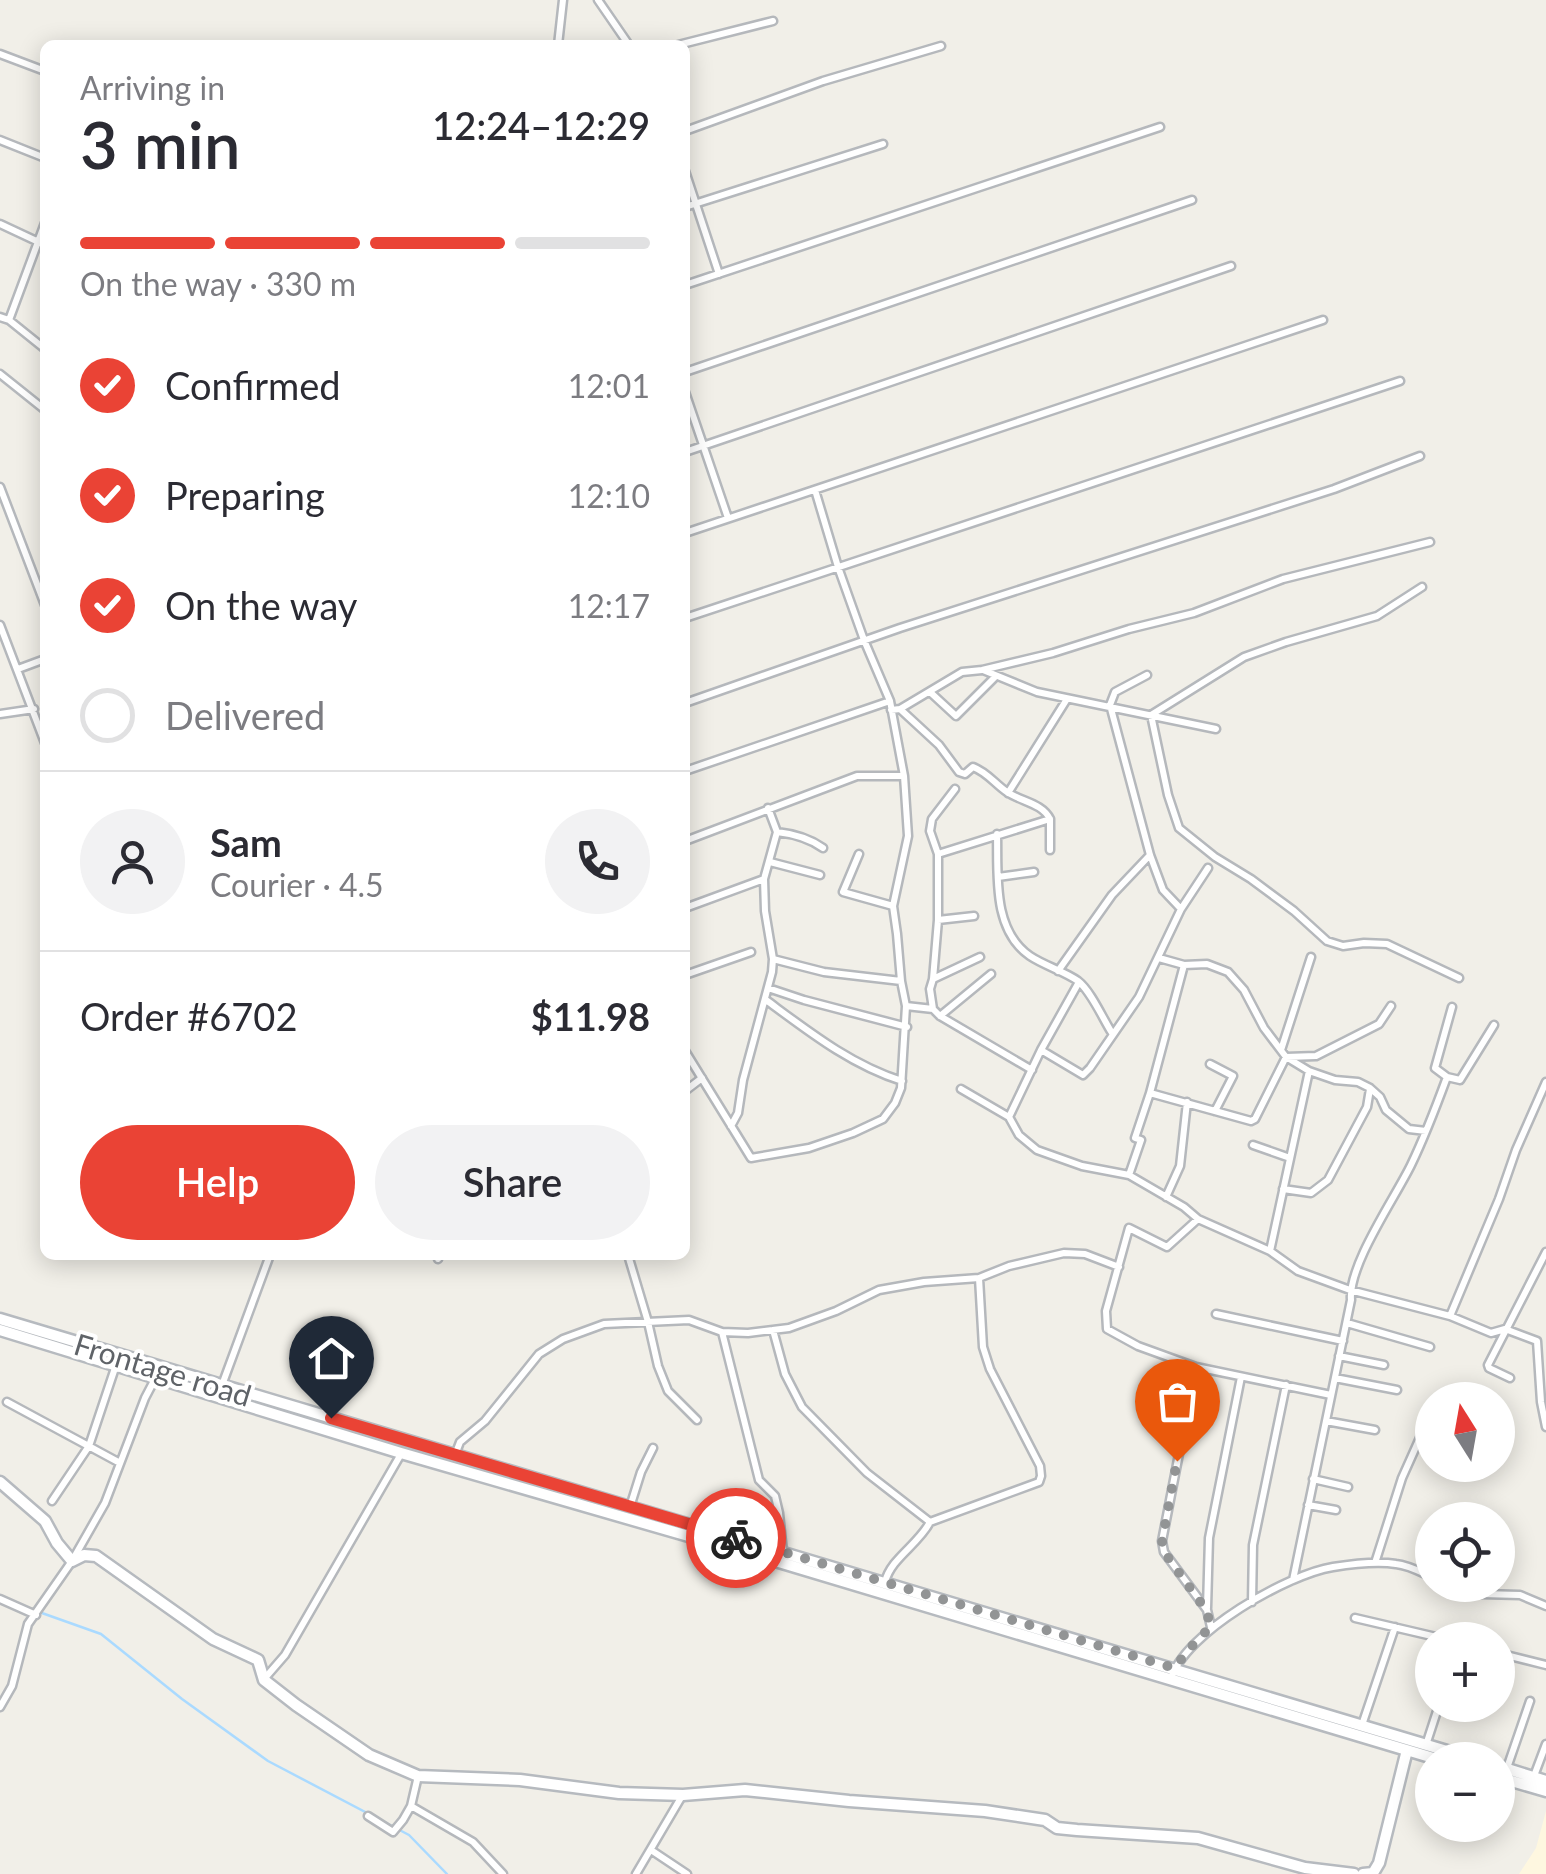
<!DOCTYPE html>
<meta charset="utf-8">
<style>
:root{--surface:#fff;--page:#f2f2f3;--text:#2b2b33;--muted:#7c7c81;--line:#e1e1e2;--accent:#ea4335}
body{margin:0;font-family:Lato,sans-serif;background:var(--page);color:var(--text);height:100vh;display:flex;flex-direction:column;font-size:38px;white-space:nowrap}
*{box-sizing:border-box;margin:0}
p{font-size:32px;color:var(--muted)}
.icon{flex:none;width:55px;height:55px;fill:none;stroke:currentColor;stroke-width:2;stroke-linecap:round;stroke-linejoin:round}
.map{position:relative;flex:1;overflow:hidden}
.drawer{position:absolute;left:40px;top:40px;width:650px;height:1220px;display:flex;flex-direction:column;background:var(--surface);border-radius:15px;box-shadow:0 5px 25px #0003}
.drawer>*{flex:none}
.needle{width:65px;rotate:349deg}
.controls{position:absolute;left:1415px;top:1382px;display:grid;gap:20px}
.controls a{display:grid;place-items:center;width:100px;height:100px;border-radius:50%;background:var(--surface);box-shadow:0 5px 25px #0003;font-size:50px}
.pin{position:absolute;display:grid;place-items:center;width:85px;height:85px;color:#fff;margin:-102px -42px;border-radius:50% 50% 50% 0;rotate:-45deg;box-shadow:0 0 10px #0007}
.pin .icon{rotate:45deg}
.courier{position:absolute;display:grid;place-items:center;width:100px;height:100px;margin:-50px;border:8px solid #ea4335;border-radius:50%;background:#fff;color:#222;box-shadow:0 2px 12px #0007}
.head em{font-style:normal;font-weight:600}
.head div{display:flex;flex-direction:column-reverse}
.head{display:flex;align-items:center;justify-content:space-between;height:170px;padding:0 40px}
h1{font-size:65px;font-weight:600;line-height:75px}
.bar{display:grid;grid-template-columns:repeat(4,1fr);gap:15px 10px;align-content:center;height:120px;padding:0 40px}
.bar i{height:12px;border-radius:8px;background:var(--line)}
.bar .current{background:var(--accent)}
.bar p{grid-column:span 4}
.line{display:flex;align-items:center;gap:25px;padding:0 40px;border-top:2px solid var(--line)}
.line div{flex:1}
.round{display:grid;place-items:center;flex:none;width:105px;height:105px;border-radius:52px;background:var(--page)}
ol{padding:0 40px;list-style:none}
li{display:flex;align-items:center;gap:30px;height:110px}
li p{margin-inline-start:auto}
li .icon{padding:10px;border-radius:50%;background:var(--accent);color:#fff;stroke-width:4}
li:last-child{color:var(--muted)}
li i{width:55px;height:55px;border:5px solid var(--line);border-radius:50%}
.action{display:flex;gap:20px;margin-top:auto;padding:20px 40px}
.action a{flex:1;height:115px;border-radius:60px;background:var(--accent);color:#fff;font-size:40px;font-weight:600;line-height:115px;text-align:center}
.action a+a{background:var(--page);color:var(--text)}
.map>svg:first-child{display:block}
</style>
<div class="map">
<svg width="1546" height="1874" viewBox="0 0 1546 1874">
<rect width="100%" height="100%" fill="#f1efe8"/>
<path fill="#fef7e0" d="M1546,1811v63h-27l17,-26z"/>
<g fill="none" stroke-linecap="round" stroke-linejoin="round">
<path stroke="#aadaff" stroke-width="2.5" d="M25,1607l76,27 81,65 86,62 141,74 38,39"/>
<defs>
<path id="street" d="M598,0l31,45
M558,45l5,-45
M678,45l95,-24
M0,54l45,17
M685,131l138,-50 118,-35
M0,140l45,18
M685,171l34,103
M685,207l198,-63
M0,224l45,21
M685,285l475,-158
M0,317l9,3 36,29
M9,320l36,-97
M685,372l507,-172
M0,374l45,36
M685,392l43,126
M685,452l546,-186
M0,487l45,118
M685,533l638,-213
M1422,587l-45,29 -91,26 -42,15 -93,58 17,80 11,33 36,29 36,22 43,32 33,30 16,5 21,-3 23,1 72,34
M685,618l715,-237
M0,625l45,118
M18,669l27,-10
M983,670l54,22 179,37
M1147,675l-32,17 -5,13 40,150 13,35 18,19
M930,692l26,24 40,-40
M685,703l215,-75 434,-139 86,-33
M900,709l39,36 20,27 6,2 8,-7c14,5 22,17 34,25 15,10 35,11 43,27l-112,35
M891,710l9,-1 62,-37 20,-2 71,-17 76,-24 65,-16 89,-34 147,-37
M0,714l34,-5
M685,771l205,-70
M1008,793l59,-94
M777,832c18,2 32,6 46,16
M997,834c1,41 -5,96 33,122 15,10 34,15 48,25 13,10 25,38 34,52
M685,841l172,-65h47
M1050,850v-31
M859,854l-16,38 50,14
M770,862l50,13
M998,877l36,-5
M685,908l79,-29
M938,920l36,-4
M1159,958l25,7 23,-1 21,8 16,18 20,38 22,29 23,14 26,9 23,2 12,6 10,9 6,13 23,19 17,2
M773,959l51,13 77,9
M1184,965l-34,128 101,28 4,-2 31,-62 30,-1 63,-32 12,-18
M1058,971l54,-76 38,-40
M685,975l66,-23
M933,979l47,-22
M768,988l36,12 103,27
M766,1000c42,31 85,65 136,81
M906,1006l27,3 7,7 92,54
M1452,1007l-17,61 12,9 13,3 34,-55
M933,1009l-3,-20 3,-10 5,-59v-66l-8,-23 2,-12 23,-30
M940,1016l51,-42
M1041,1050l42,25 7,-7 49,-71 42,-88 27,-41
M1281,1050l30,-93
M685,1051l66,107 58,-10 44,-15 30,-14 12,-16 6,-15 5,-82 -5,-25 -4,-47 -4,-28 15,-70 -4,-60 -14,-75 -26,-61 -26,-73 -23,-77
M1210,1064l23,12 -18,35
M961,1089l48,28 10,18 18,15 45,16 47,9 55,32 14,12 72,32 28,20 52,19 100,26 41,17 14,-4 32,12 4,61 5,25
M685,1091l17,-13
M1009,1117l32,-67 38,-68
M731,1126l7,-13 5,-33 29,-108 1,-13 -8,-48 -1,-32 13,-47 -9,-24
M1253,1145l37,13
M1129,1175l12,-35 -6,-2 15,-45
M1283,1189l28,4 17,-13 39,-73 3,-18
M1166,1197l14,-31 7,-64
M1198,1219l-31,28 -38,-19 -23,83 1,18 31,17 58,21 135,28
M1270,1251l39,-180
M437,1255l1,4
M628,1255l20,67 10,44 10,25 29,29
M1216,1314l127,27
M1450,1316l49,-117 17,-49 30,-68
M1347,1323l83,24
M773,1330l12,44 17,33 65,66 63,49
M722,1332l37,148 16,16 4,17 4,39
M1339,1356l45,9
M1196,1367l-34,174 2,11 43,58 4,17
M1335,1378l62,12
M1510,1378l-21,-10 -1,-3 58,-113
M218,1396l52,-141
M7,1402l113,61
M1326,1421l49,9
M455,1455l5,-13 25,-21 54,-67 24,-15 41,-15 85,-4 33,12 26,1 41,-5 47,-17 43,-21 45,-8 55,-4 30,-12 55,-13 21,1 34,13
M1313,1479l35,8
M52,1501l37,-55 27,-81
M1308,1505l28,5
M630,1507l11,-35 12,-24
M1375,1563l27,-85 30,-67
M1293,1580l58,-280c-3,-35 44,-102 60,-135 14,-29 25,-58 36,-88
M885,1582c6,-24 33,-37 45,-60l109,-40 2,-6 -1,-10 -50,-97 -7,-22 -4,-69
M1453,1585l29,9 38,1 26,11
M0,1599l36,16
M1252,1602l1,-57 33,-160
M1207,1608l2,-70 32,-161
M1355,1618l94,22
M1498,1653l48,12
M265,1678l20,-23 116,-201
M1171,1679c13,-46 117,-105 162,-112 19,-3 44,-6 63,-3 12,1 25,8 36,13
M0,1707l12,-21 16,-62 44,-63 33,-58 40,-105 11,-21
M1362,1725l33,-98
M1426,1745l13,-40
M1507,1768l23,-67
M418,1776l-7,30 62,36 30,32
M1534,1776l12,-32
M368,1816l25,16 10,-12 8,-14
M651,1850l36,24
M636,1874l46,-78"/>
<path id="secondary" d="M0,1319l1477,441
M0,1330l401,123 381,110 658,197
M0,1482l45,39 12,22 15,18 12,-6 12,1 117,83 45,21 6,20 32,25 73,50 49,21 102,4 99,13 64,2 62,-5 104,11 136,10 60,9 12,8 20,2 121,8 107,30 49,6
M1498,1766l48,15
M1498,1777l48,14
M1363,1874l10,-1 6,-10 28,-113"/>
</defs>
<use href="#street" stroke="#b5b8bc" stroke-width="11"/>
<use href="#secondary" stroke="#b6babf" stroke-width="15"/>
<use href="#street" stroke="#fff" stroke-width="6"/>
<use href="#secondary" stroke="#fff" stroke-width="10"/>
</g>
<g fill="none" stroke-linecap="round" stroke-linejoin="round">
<path stroke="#929495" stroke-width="10" stroke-dasharray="0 18" d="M736,1538l438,130 24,-29 13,-12 -5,-17 -42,-58 -2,-11 15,-80"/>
<path stroke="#ea4335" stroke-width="12" d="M331,1418l405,120"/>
</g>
<g text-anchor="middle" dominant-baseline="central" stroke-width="8" stroke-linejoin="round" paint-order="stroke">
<g font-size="30" fill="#5f6368" stroke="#fff">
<text transform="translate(163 1369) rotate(17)">Frontage road</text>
</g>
</g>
</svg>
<div class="controls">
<a><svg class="needle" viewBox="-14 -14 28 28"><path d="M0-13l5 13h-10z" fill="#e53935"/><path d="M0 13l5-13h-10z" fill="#7c7c81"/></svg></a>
<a><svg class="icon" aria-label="locate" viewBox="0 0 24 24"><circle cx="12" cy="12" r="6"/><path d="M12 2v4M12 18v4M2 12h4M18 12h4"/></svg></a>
<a>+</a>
<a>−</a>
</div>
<div class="pin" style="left:1177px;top:1461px;background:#ea580c"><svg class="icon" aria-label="bag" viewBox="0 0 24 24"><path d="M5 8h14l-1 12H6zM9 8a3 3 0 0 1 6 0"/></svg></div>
<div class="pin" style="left:331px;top:1418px;background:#1f2937"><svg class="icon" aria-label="home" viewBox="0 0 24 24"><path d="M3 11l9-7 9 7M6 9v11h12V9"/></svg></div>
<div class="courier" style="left:736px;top:1538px"><svg class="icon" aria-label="bike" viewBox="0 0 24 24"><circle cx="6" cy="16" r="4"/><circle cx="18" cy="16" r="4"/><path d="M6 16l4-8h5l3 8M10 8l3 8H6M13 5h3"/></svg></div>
<section class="drawer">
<div class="head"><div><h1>3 min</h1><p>Arriving in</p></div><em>12:24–12:29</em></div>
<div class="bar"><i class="current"></i><i class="current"></i><i class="current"></i><i></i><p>On the way · 330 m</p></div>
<ol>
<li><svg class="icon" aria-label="check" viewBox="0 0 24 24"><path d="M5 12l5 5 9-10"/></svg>Confirmed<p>12:01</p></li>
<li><svg class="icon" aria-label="check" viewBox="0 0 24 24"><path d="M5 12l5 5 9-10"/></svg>Preparing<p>12:10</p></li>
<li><svg class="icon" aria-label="check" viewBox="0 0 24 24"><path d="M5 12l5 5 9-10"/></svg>On the way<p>12:17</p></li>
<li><i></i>Delivered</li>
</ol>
<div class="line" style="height:180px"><a class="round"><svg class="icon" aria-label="person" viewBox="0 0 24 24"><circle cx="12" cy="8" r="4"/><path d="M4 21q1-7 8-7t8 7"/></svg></a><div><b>Sam</b><p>Courier · 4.5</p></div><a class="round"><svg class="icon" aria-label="phone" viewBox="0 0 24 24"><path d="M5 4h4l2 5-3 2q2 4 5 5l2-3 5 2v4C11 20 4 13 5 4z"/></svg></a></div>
<div class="line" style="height:130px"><div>Order #6702</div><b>$11.98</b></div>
<div class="action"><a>Help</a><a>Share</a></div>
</section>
</div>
